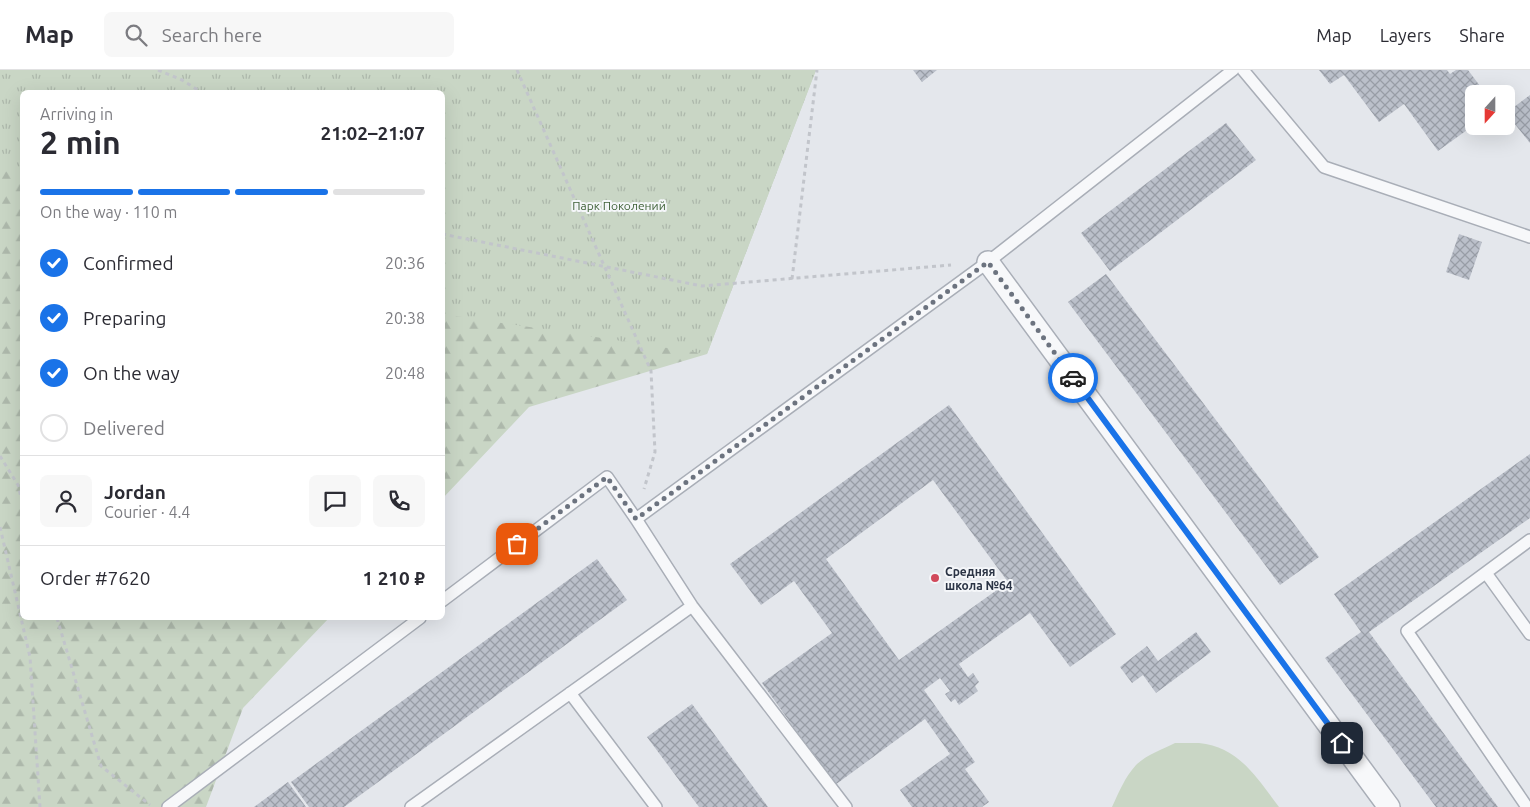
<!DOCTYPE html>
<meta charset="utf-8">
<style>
:root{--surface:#fff;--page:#f7f7f7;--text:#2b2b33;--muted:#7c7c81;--line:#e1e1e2;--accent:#1a73e8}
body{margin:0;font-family:Ubuntu,sans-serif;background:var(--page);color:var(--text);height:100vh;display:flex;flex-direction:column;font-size:19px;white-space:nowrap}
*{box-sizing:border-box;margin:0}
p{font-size:16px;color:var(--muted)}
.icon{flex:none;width:28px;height:28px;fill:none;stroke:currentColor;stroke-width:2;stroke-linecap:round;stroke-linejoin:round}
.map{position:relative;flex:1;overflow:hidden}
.side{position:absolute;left:20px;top:20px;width:425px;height:530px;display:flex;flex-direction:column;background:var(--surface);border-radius:8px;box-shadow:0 5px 20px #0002}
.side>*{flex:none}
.needle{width:32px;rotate:201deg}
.tools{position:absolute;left:1465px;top:15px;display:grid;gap:10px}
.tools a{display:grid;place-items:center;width:50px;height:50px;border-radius:8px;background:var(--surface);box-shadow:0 5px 20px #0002;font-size:25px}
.pin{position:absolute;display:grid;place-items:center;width:42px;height:42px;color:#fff;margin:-21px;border-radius:10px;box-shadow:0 2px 8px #0006}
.courier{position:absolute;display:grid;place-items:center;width:50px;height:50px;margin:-25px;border:4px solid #1a73e8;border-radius:50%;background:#fff;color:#222;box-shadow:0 1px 6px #0007}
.summary em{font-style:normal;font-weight:700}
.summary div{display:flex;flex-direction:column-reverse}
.summary{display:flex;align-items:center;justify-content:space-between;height:85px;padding:0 20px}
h1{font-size:32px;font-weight:700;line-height:38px}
.bar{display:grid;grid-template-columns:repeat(4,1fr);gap:8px 5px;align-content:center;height:60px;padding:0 20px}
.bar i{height:6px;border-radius:4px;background:var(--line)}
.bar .on{background:var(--accent)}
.bar p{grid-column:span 4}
.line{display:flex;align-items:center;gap:12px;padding:0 20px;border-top:1px solid var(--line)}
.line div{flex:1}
.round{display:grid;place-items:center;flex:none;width:52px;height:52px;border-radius:8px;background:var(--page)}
ol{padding:0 20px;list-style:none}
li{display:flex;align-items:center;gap:15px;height:55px}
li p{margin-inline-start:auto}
li .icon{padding:5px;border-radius:50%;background:var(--accent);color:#fff;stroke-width:4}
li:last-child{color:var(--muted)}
li i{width:28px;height:28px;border:2px solid var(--line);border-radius:50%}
header{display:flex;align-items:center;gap:30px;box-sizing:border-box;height:70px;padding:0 25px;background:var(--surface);border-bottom:1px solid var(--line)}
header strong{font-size:24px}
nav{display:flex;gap:28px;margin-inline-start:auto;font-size:18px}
.search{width:350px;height:45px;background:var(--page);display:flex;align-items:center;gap:12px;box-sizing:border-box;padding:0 18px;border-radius:8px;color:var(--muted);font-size:19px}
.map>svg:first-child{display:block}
</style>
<header>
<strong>Map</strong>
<div class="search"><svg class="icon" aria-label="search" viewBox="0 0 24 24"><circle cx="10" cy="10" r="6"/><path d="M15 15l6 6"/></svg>Search here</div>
<nav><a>Map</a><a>Layers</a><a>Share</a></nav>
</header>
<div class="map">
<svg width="1530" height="737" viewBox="0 0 1530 737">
<defs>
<pattern id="forest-firs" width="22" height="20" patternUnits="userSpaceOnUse" patternTransform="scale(1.25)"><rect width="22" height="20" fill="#c9d6c5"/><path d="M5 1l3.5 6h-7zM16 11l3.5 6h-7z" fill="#adb8ab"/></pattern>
<pattern id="park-tufts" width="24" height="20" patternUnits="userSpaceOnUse" patternTransform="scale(1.25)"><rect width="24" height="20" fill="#c9d6c5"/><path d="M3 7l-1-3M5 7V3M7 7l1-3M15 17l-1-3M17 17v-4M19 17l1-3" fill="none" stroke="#adb8ab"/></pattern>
<pattern id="building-cross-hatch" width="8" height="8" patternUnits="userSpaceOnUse" patternTransform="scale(1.25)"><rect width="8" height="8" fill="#bbc0ca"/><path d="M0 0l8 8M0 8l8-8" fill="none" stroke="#989da6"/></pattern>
</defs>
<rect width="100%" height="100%" fill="#e4e7ec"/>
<path fill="#c9d6c5" d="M1175,673c8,0 16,0 24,0 40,4 58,35 80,64h-167c7,-15 13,-30 24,-42 10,-10 27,-16 39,-22z"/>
<path fill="url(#forest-firs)" d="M0,0h816l-109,284 -178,53 -86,91 -1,-406h-420v526h307l-86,90 -37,99h-206z"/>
<path fill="url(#park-tufts)" d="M0,0h816l-109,284 -264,-40 -1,-222h-420v85l-22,-8z"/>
<path fill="url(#building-cross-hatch)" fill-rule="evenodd" d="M913,0h24l-15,12z
M1319,0h128l3,4 6,-4h12l18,24h-12v31l-36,26 -34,-47 -25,18 -35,-47 -14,9z
M1530,25v48l-24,-30z
M1226,53l30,37 -146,111 -29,-38z
M1459,164l23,8 -13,38 -23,-8z
M1106,204l213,283 -39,28 -212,-283z
M949,335l167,229 -46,33 -40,-54 -71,51 9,13 5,-4 6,9 -4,4 3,5 -19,14 -4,-6 -4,3 -6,-8 5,-3 -10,-13 -16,12 51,72 -10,7 24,33 -7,5h-70l-12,-17 50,-36 -25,-35 -90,66 -73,-102 70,-50 -38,-52 -33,24 -31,-41zM933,410l75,102 -109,78 -73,-101z
M1530,384v64l-161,114 129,175h-62l-111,-149 36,-26 -27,-38z
M597,489l30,41 -283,207h-35l-18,-25z
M1196,562l15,20 -55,41 -13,-18 -11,8 -12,-16 27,-21 11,15z
M692,634l76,103h-69l-52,-70z
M288,712l18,25h-52z"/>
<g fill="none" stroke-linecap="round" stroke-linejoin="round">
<defs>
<path id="lane" d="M1243,0l81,97 206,70
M636,449l352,-257 245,-192
M1486,503l44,61
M442,531l165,-124 29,42 56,87 154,201
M570,623l86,114
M168,737l252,-189
M411,737l281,-201
M1527,737l-120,-176 123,-91"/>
<path id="street" d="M988,192l401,545"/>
</defs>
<use href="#lane" stroke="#a9aeb7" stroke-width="14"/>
<use href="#street" stroke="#a9aeb7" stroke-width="24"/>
<path stroke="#c2c5cb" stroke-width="3" stroke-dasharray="4 4" stroke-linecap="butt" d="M158,0l24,10 19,12
M517,0l134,301 4,81 -11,37
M442,164l260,52 249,-21
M792,209l25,-209
M0,386l18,29 4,16
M0,457l30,130 10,150
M57,548l44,148 49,39"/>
<use href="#lane" stroke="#f7f8fa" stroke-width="11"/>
<use href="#street" stroke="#f7f8fa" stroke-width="21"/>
</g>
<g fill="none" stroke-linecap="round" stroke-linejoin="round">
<path stroke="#6c737f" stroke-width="5" stroke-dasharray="0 9" d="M517,474l90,-67 29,42 352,-257 85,116"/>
<path stroke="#1a73e8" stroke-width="6" d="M1073,308l269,365"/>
</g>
<circle fill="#d1495b" stroke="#f4f6f9" stroke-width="2" cx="935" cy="508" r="5"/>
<g text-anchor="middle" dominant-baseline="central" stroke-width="4" stroke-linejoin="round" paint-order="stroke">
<g font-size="12" fill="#3f6138" stroke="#f4f6f9">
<text x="619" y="135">Парк Поколений</text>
</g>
<g font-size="12" font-weight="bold" fill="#2b3445" stroke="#f4f6f9" text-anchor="start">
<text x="945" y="501">Средняя<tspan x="945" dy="14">школа №64</tspan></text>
</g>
</g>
</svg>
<div class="tools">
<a><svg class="needle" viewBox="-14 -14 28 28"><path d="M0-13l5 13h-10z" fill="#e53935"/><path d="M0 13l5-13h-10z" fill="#7c7c81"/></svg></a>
</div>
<div class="pin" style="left:517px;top:474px;background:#ea580c"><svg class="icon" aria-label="bag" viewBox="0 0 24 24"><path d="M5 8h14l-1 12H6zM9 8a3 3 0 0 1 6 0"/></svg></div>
<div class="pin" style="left:1342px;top:673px;background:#1f2937"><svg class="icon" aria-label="home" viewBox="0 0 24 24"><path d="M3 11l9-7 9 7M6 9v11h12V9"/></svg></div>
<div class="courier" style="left:1073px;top:308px"><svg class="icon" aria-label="car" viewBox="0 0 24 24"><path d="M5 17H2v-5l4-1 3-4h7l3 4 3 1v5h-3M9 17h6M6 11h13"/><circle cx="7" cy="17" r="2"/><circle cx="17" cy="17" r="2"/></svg></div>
<section class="side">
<div class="summary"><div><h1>2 min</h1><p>Arriving in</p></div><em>21:02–21:07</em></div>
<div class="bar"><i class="on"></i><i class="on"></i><i class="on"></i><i></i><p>On the way · 110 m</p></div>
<ol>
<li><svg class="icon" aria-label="check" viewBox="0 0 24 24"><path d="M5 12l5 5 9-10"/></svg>Confirmed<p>20:36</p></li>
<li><svg class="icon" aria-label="check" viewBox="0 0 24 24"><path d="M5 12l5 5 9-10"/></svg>Preparing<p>20:38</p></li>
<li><svg class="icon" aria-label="check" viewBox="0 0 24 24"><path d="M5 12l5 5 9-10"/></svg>On the way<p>20:48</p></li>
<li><i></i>Delivered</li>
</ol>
<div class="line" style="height:90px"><a class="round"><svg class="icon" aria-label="person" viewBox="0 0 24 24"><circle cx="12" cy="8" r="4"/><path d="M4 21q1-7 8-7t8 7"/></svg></a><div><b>Jordan</b><p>Courier · 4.4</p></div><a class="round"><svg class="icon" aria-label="chat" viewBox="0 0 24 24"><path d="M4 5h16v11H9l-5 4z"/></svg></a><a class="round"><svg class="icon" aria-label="phone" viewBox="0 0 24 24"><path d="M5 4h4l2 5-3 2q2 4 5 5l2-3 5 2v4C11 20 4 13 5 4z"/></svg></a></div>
<div class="line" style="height:65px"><div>Order #7620</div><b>1 210 ₽</b></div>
</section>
</div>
